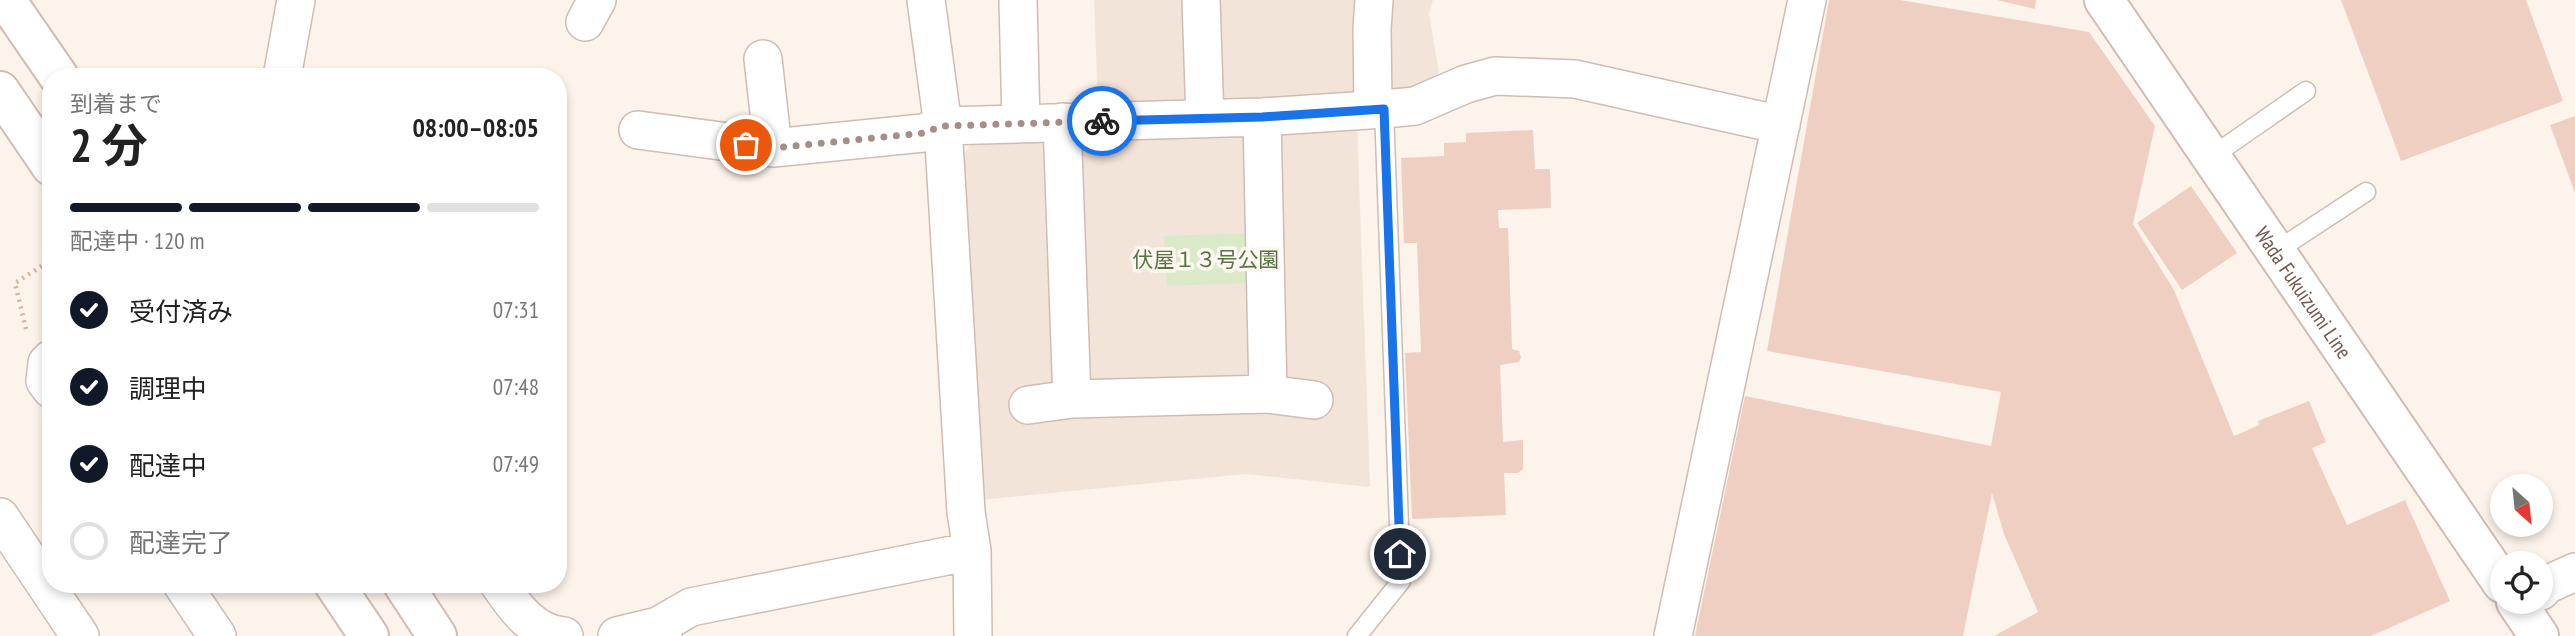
<!DOCTYPE html>
<html lang="ja">
<meta charset="utf-8">
<style>
:root{--surface:#fff;--page:#f6f6f6;--text:#222;--muted:#767676;--line:#e0e0e0;--accent:#111827}
body{margin:0;font-family:"PT Sans Narrow","Noto Sans JP",sans-serif;background:var(--page);color:var(--text);height:100vh;display:flex;flex-direction:column;font-size:26px;white-space:nowrap}
*{box-sizing:border-box;margin:0}
p{font-size:23px;color:var(--muted)}
.icon{flex:none;width:38px;height:38px;fill:none;stroke:currentColor;stroke-width:2;stroke-linecap:round;stroke-linejoin:round}
.map{position:relative;flex:1;overflow:hidden}
.panel{position:absolute;left:42px;top:68px;width:525px;height:525px;display:flex;flex-direction:column;background:var(--surface);border-radius:28px;box-shadow:0 4px 10px #0003}
.panel>*{flex:none}
.needle{width:46px;rotate:153deg}
.buttons{position:absolute;left:2490px;top:474px;display:grid;gap:14px}
.buttons a{display:grid;place-items:center;width:63px;height:63px;border-radius:50%;background:var(--surface);box-shadow:0 4px 10px #0003;font-size:35px}
.pin{position:absolute;display:grid;place-items:center;width:60px;height:60px;color:#fff;margin:-30px;border:4px solid #fff;border-radius:50%;box-shadow:0 2px 7px #0007}
.courier{position:absolute;display:grid;place-items:center;width:70px;height:70px;margin:-35px;border:5px solid #1a73e8;border-radius:50%;background:#fff;color:#222;box-shadow:0 2px 9px #0007}
.headline em{font-style:normal;font-weight:700}
.headline div{display:flex;flex-direction:column-reverse}
.headline{display:flex;align-items:center;justify-content:space-between;height:119px;padding:0 28px}
h1{font-size:46px;font-weight:700;line-height:52px}
.bar{display:grid;grid-template-columns:repeat(4,1fr);gap:10px 7px;align-content:center;height:84px;padding:0 28px}
.bar i{height:9px;border-radius:5px;background:var(--line)}
.bar .active{background:var(--accent)}
.bar p{grid-column:span 4}
ol{padding:0 28px;list-style:none}
li{display:flex;align-items:center;gap:21px;height:77px}
li p{margin-inline-start:auto}
li .icon{padding:7px;border-radius:50%;background:var(--accent);color:#fff;stroke-width:4}
li:last-child{color:var(--muted)}
li i{width:38px;height:38px;border:4px solid var(--line);border-radius:50%}
.map>svg:first-child{display:block}
</style>
<div class="map">
<svg width="2575" height="636" viewBox="0 0 2575 636">
<rect width="100%" height="100%" fill="#fcf3ea"/>
<path fill="#f3e4d9" d="M1094,0h339l-4,13 10,60 -24,20 -317,10z
M1357,124l13,363 -125,-13 -265,26 -20,-340 10,-15z"/>
<path fill="#daeac9" d="M1246,233l1,50 -80,3 -3,-50z"/>
<path fill="#f0cfc3" d="M1829,0h71l189,32 66,94 -22,98 41,66 60,146 25,-11 -1,-4 51,-20 17,41 -14,6 35,77 58,-25 45,101 -79,35h-377l44,-24 -34,-78 -12,-41 -29,143h-268l50,-240 246,50 10,-54 -234,-41z
M1997,0h39l-1,9z
M2341,0h185l37,101 -162,60z
M2575,116v77l-25,-68z
M1533,130l2,39h15l1,39 -53,2 1,18h9l4,121 7,2 2,6 -2,5 -19,3 3,77 20,-2v29l-5,4h-14l2,42 -94,4 -7,-166 16,-1 -4,-109h-13l-3,-85 43,-2v-13l22,-1v-9z
M2191,186l46,67 -55,37 -45,-67z"/>
<g fill="none" stroke-linecap="round" stroke-linejoin="round">
<defs>
<path id="service" d="M2211,157l95,-66
M2276,251l90,-59
M1357,636l44,-55 -17,-472"/>
<path id="minor" d="M926,0l17,126 23,386 6,39 1,85
M1018,0l3,123
M1201,0l4,119
M585,22l12,-22
M763,59l10,89
M282,77l14,-77
M1373,109l-1,-80 2,-29
M1262,117l6,277
M1062,122l10,277
M638,130l135,18 150,-15 20,-7 319,-9 122,-8 31,-3 51,-22 29,-8 80,3 206,46
M51,359l-4,4 -2,18 6,8
M1028,405l44,-6 196,-5 46,6
M0,517l80,119
M182,584l35,52
M499,584c16,24 35,50 65,52
M2541,591l3,-5 31,-14
M658,626l33,-19 281,-56
M617,636l41,-10 5,10
M1673,636l134,-636"/>
<g id="secondary">
<path d="M6,0l53,77"/>
<path id="s1" d="M2104,0l398,583"/>
<path d="M0,91l51,75"/>
<path d="M334,584l35,52"/>
<path d="M403,584l34,52"/>
<path d="M2516,602l23,34"/>
</g>
</defs>
<use href="#service" stroke="#d0bcb2" stroke-width="21"/>
<use href="#minor" stroke="#d0bcb2" stroke-width="40"/>
<use href="#secondary" stroke="#d3bbb0" stroke-width="42"/>
<path stroke="#d6b2a5" stroke-width="4.5" stroke-dasharray="2 5" stroke-linecap="butt" d="M26,329l-11,-46 36,-23"/>
<use href="#service" stroke="#fff" stroke-width="18"/>
<use href="#minor" stroke="#fff" stroke-width="37"/>
<use href="#secondary" stroke="#fff" stroke-width="38"/>
</g>
<g fill="none" stroke-linecap="round" stroke-linejoin="round">
<path stroke="#a58e85" stroke-width="7" stroke-dasharray="0 12.6" d="M746,145l27,3 150,-15 20,-7 159,-5"/>
<path stroke="#1a73e8" stroke-width="9" d="M1102,121l160,-4 122,-8 16,445"/>
</g>
<g text-anchor="middle" dominant-baseline="central" stroke-width="7" stroke-linejoin="round" paint-order="stroke">
<g font-size="21" fill="#597543" stroke="#fef7f1">
<text x="1206" y="259">伏屋１３号公園</text>
</g>
<g font-size="21" fill="#76574e" stroke="#fef7f1">
<text stroke="none"><textPath href="#s1" startOffset="354">Wada Fukuizumi Line</textPath></text>
</g>
</g>
</svg>
<div class="buttons">
<a><svg class="needle" viewBox="-14 -14 28 28"><path d="M0-13l5 13h-10z" fill="#e53935"/><path d="M0 13l5-13h-10z" fill="#767676"/></svg></a>
<a><svg class="icon" aria-label="locate" viewBox="0 0 24 24"><circle cx="12" cy="12" r="6"/><path d="M12 2v4M12 18v4M2 12h4M18 12h4"/></svg></a>
</div>
<div class="pin" style="left:746px;top:145px;background:#ea580c"><svg class="icon" aria-label="bag" viewBox="0 0 24 24"><path d="M5 8h14l-1 12H6zM9 8a3 3 0 0 1 6 0"/></svg></div>
<div class="pin" style="left:1400px;top:554px;background:#1f2937"><svg class="icon" aria-label="home" viewBox="0 0 24 24"><path d="M3 11l9-7 9 7M6 9v11h12V9"/></svg></div>
<div class="courier" style="left:1102px;top:121px"><svg class="icon" aria-label="bike" viewBox="0 0 24 24"><circle cx="6" cy="16" r="4"/><circle cx="18" cy="16" r="4"/><path d="M6 16l4-8h5l3 8M10 8l3 8H6M13 5h3"/></svg></div>
<section class="panel">
<div class="headline"><div><h1>2 分</h1><p>到着まで</p></div><em>08:00–08:05</em></div>
<div class="bar"><i class="active"></i><i class="active"></i><i class="active"></i><i></i><p>配達中 · 120 m</p></div>
<ol>
<li><svg class="icon" aria-label="check" viewBox="0 0 24 24"><path d="M5 12l5 5 9-10"/></svg>受付済み<p>07:31</p></li>
<li><svg class="icon" aria-label="check" viewBox="0 0 24 24"><path d="M5 12l5 5 9-10"/></svg>調理中<p>07:48</p></li>
<li><svg class="icon" aria-label="check" viewBox="0 0 24 24"><path d="M5 12l5 5 9-10"/></svg>配達中<p>07:49</p></li>
<li><i></i>配達完了</li>
</ol>
</section>
</div>
